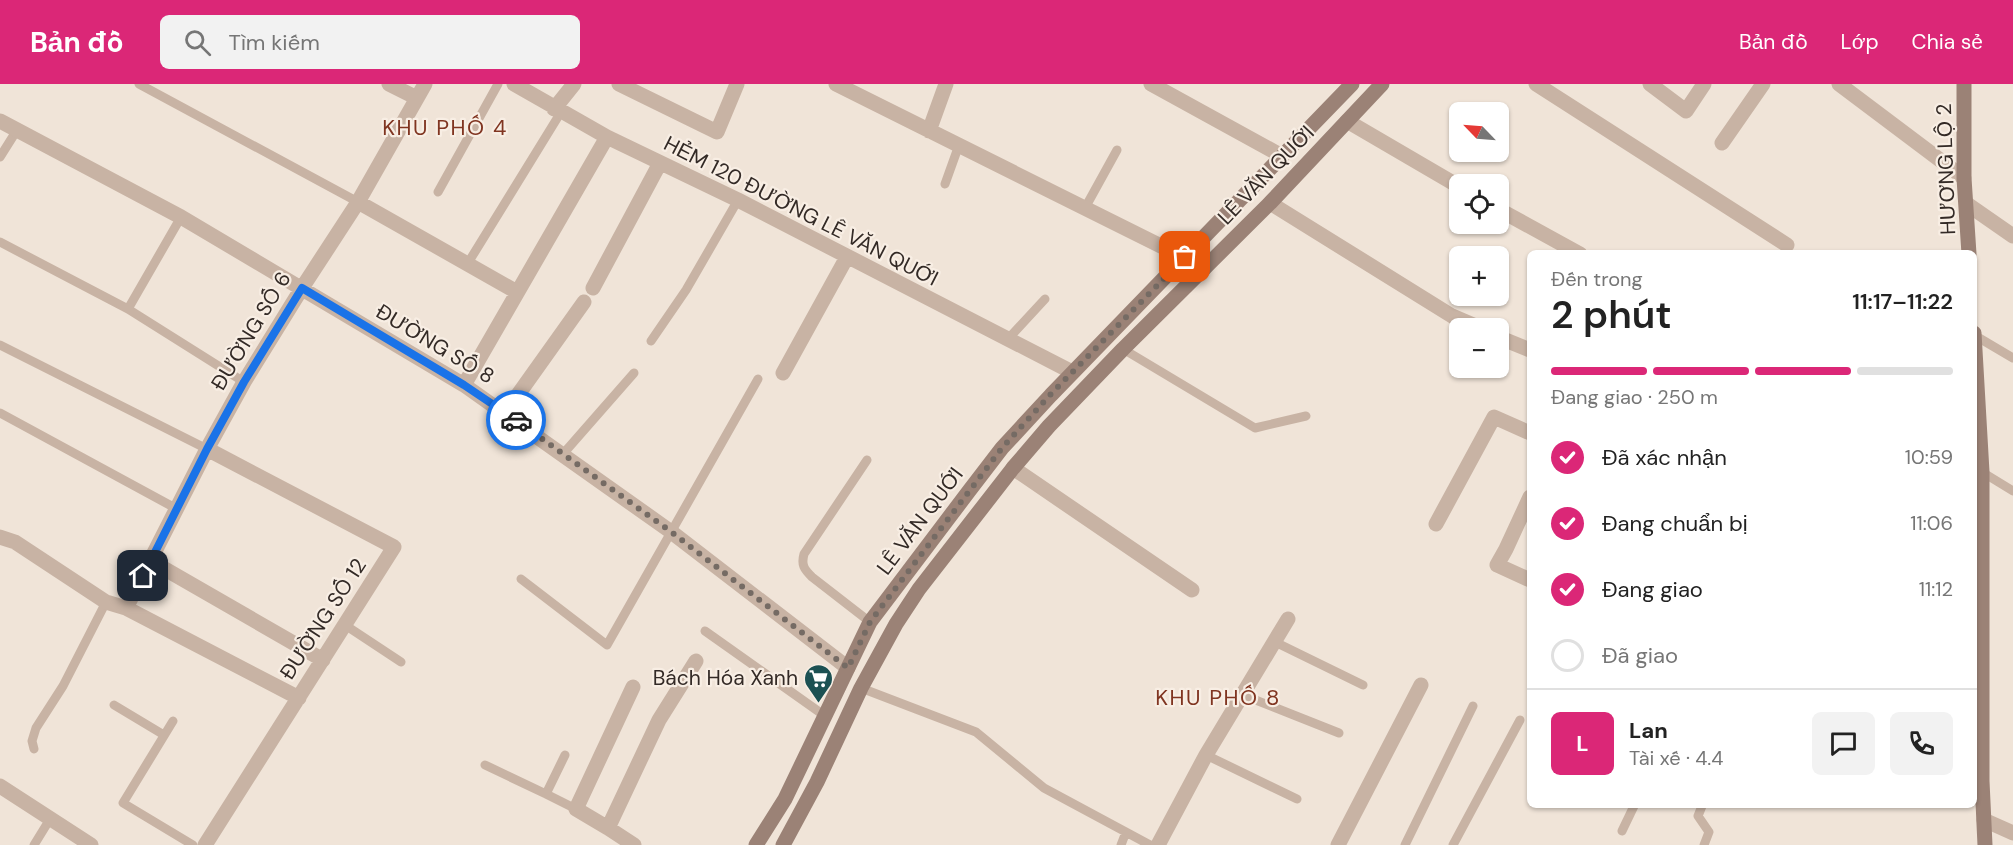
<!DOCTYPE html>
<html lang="vi">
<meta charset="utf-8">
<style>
:root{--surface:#fff;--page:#f2f2f2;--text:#222;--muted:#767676;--line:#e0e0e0;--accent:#db2777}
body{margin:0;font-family:"DM Sans",sans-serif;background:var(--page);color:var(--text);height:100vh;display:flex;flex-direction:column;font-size:22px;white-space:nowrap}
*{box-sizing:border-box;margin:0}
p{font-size:20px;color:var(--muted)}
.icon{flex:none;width:33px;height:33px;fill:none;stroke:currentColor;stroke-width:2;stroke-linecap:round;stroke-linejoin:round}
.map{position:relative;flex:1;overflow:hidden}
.details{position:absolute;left:1527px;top:166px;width:450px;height:558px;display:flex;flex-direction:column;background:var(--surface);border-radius:9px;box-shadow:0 2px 4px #0004}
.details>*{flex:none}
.needle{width:39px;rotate:295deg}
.fabs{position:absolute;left:1449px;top:18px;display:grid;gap:12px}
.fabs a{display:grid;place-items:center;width:60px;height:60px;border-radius:9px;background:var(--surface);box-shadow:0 2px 4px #0004;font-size:30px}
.pin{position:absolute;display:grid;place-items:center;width:51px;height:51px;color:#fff;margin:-26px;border-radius:12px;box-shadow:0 3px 9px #0006}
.courier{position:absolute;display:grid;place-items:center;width:60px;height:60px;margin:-30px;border:4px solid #1a73e8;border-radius:50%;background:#fff;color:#222;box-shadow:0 2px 8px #0007}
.summary em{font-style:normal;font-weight:600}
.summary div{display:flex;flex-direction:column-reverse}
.summary{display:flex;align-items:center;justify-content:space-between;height:102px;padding:0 24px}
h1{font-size:39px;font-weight:600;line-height:45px}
.bar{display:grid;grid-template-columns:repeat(4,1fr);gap:9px 6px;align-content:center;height:72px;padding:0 24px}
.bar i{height:8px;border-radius:4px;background:var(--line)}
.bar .selected{background:var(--accent)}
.bar p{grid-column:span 4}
.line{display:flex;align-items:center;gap:15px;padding:0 24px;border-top:2px solid var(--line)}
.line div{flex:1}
.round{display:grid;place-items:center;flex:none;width:63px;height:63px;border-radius:9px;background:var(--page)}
ol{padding:0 24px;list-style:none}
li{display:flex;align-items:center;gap:18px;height:66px}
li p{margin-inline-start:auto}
li .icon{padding:6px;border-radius:50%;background:var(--accent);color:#fff;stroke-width:4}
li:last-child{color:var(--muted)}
li i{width:33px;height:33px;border:3px solid var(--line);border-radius:50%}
header{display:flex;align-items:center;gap:36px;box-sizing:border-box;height:84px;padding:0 30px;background:var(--accent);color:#fff}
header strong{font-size:28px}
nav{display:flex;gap:33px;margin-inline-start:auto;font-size:21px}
.search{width:420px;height:54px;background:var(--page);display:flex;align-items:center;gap:15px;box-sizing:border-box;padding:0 21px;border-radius:9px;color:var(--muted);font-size:22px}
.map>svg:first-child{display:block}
</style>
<header>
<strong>Bản đồ</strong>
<div class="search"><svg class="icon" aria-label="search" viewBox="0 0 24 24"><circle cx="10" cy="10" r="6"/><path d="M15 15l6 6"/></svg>Tìm kiếm</div>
<nav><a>Bản đồ</a><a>Lớp</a><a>Chia sẻ</a></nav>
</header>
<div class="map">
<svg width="2013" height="761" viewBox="0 0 2013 761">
<rect width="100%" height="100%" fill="#f0e4d8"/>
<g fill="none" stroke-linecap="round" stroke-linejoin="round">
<path stroke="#c8b3a4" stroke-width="9" d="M139,0l219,118
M0,73l17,-27
M945,100l14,-39
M438,108l60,-108
M1085,124l32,-58
M0,158l128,67 116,73
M468,179l93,-151
M128,225l53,-92
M1974,251l39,23
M1007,256l38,-41
M651,257l35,-51 52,-90
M0,261l207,104
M1123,265l132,79 51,-12
M0,329l177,96
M563,370l71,-81
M867,376l-63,94c-3,11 0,15 8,23l58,45
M1982,388l31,19
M521,495l86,66 151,-266
M345,541l56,37
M705,547l120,85
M1275,558l88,43
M861,604l115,44 68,56 106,57
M1243,611l96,38
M114,621l50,30
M173,637l-50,82 70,42
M34,665l-2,-8 4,-13 27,-42 43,-84
M565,671l-19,39 30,15
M1206,671l91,44
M485,681l61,29
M1702,722l-4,10 11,16 -5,13
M1622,747l12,-25
M34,761l16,-26
M1121,761l5,-13
M1405,761l68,-139
M1453,761l67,-125"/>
<path stroke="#c8b3a4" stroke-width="15" d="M389,0l28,14
M514,0l93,53 131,63 334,172
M619,0l98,48 20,-48
M836,0l369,184
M1151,0l131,72
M1536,0l251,161
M1650,0l36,27 18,-27
M1839,0l125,94
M554,25l20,-25
M0,37l181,96 283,168 206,146 178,137
M1347,37l113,66
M929,47l17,-47
M1722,59l41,-59
M358,118l159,90
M1270,119l182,113 28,12
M1967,120l46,32
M1498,125l82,45
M593,204l67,-125
M1498,253l32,13
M783,289l64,-116
M464,301l143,-248
M505,329l79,-111
M1013,384l179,122
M1530,413l-24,52 -9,16 33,15
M1436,440l58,-107 36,16
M0,453l15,5 91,60 20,6 173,90
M151,477l172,99
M126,524l81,-159 37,-67 58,-94 56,-86 67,-118
M0,702l91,59
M1984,736l29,13
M608,744l-32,-19 57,-122
M205,761l189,-298 -187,-98
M634,761l-26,-17 51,-108 37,-59
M1158,761l48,-90 82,-136
M1338,761l83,-160"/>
<path stroke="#9b8276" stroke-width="15" d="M1964,0v94l5,76
M1974,249l8,139v309l3,64
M756,761l29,-46 85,-177 99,-131 33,-43 49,-53 301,-311
M783,761l34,-63 44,-94 35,-64 23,-35 94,-121 36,-42 74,-77 147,-146 112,-119"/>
</g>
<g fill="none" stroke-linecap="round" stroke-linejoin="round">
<path stroke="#756b64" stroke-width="6" stroke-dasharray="0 10.8" d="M516,336l154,111 178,137 22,-46 132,-174 49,-54 134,-137"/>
<path stroke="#1a73e8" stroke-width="8" d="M143,492l64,-127 37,-67 58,-94 162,97 52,35"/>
</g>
<defs>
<symbol id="supermarket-pin" viewBox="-11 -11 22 30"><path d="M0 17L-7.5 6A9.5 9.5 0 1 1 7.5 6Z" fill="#1c5153" stroke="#f8eee4"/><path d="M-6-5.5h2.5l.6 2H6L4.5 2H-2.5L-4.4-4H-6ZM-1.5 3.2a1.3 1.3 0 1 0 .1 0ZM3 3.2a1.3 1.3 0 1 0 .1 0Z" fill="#fff"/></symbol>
</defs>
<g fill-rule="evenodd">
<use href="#supermarket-pin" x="802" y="578" width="33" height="45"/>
</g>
<g text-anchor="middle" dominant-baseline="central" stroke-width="4.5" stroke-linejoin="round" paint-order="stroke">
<g font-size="21" fill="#332a26" stroke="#f8eee4">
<text transform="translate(1946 85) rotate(-92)">HƯƠNG LỘ 2</text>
<text transform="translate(1266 91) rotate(-46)">LÊ VĂN QUỚI</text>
<text transform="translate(801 127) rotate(27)">HẺM 120 ĐƯỜNG LÊ VĂN QUỚI</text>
<text transform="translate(251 247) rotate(-59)">ĐƯỜNG SỐ 6</text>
<text transform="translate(435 260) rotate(31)">ĐƯỜNG SỐ 8</text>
<text transform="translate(920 437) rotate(-53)">LÊ VĂN QUỚI</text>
<text transform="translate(323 535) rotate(-57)">ĐƯỜNG SỐ 12</text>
</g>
<g font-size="21" fill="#332a26" stroke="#f8eee4" text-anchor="end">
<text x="798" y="594">Bách Hóa Xanh</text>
</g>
<g font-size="22" letter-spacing="1.5" fill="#803521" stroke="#f8eee4">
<text x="445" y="43">KHU PHỐ 4</text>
<text x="1218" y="613">KHU PHỐ 8</text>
</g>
</g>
</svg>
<div class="fabs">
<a><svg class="needle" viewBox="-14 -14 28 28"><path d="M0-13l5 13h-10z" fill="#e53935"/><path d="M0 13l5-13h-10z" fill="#767676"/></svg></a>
<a><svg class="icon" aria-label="locate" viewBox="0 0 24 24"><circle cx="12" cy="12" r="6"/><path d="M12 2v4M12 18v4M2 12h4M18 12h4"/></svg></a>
<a>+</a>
<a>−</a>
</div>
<div class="pin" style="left:1185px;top:173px;background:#ea580c"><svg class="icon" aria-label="bag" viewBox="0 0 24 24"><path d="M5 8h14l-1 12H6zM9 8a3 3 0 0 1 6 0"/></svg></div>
<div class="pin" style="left:143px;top:492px;background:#1f2937"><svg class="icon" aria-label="home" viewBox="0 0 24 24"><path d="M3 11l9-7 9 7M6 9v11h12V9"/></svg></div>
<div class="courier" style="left:516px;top:336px"><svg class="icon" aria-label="car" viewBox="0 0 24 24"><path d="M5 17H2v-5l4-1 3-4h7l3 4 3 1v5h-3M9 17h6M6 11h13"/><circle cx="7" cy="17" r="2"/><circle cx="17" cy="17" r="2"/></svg></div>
<section class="details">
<div class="summary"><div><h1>2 phút</h1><p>Đến trong</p></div><em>11:17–11:22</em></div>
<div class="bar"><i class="selected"></i><i class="selected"></i><i class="selected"></i><i></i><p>Đang giao · 250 m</p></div>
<ol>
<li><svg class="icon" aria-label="check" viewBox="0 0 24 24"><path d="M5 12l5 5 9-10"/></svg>Đã xác nhận<p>10:59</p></li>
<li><svg class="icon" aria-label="check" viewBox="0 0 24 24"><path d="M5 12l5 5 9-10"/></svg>Đang chuẩn bị<p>11:06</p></li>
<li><svg class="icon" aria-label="check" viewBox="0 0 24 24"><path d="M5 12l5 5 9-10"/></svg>Đang giao<p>11:12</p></li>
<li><i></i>Đã giao</li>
</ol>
<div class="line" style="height:108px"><b class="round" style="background:var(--accent);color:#fff">L</b><div><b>Lan</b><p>Tài xế · 4.4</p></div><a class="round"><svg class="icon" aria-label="chat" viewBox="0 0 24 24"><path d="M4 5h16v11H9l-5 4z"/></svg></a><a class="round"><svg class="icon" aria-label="phone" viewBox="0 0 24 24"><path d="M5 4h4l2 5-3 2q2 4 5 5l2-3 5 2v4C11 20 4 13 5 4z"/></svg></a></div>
</section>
</div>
